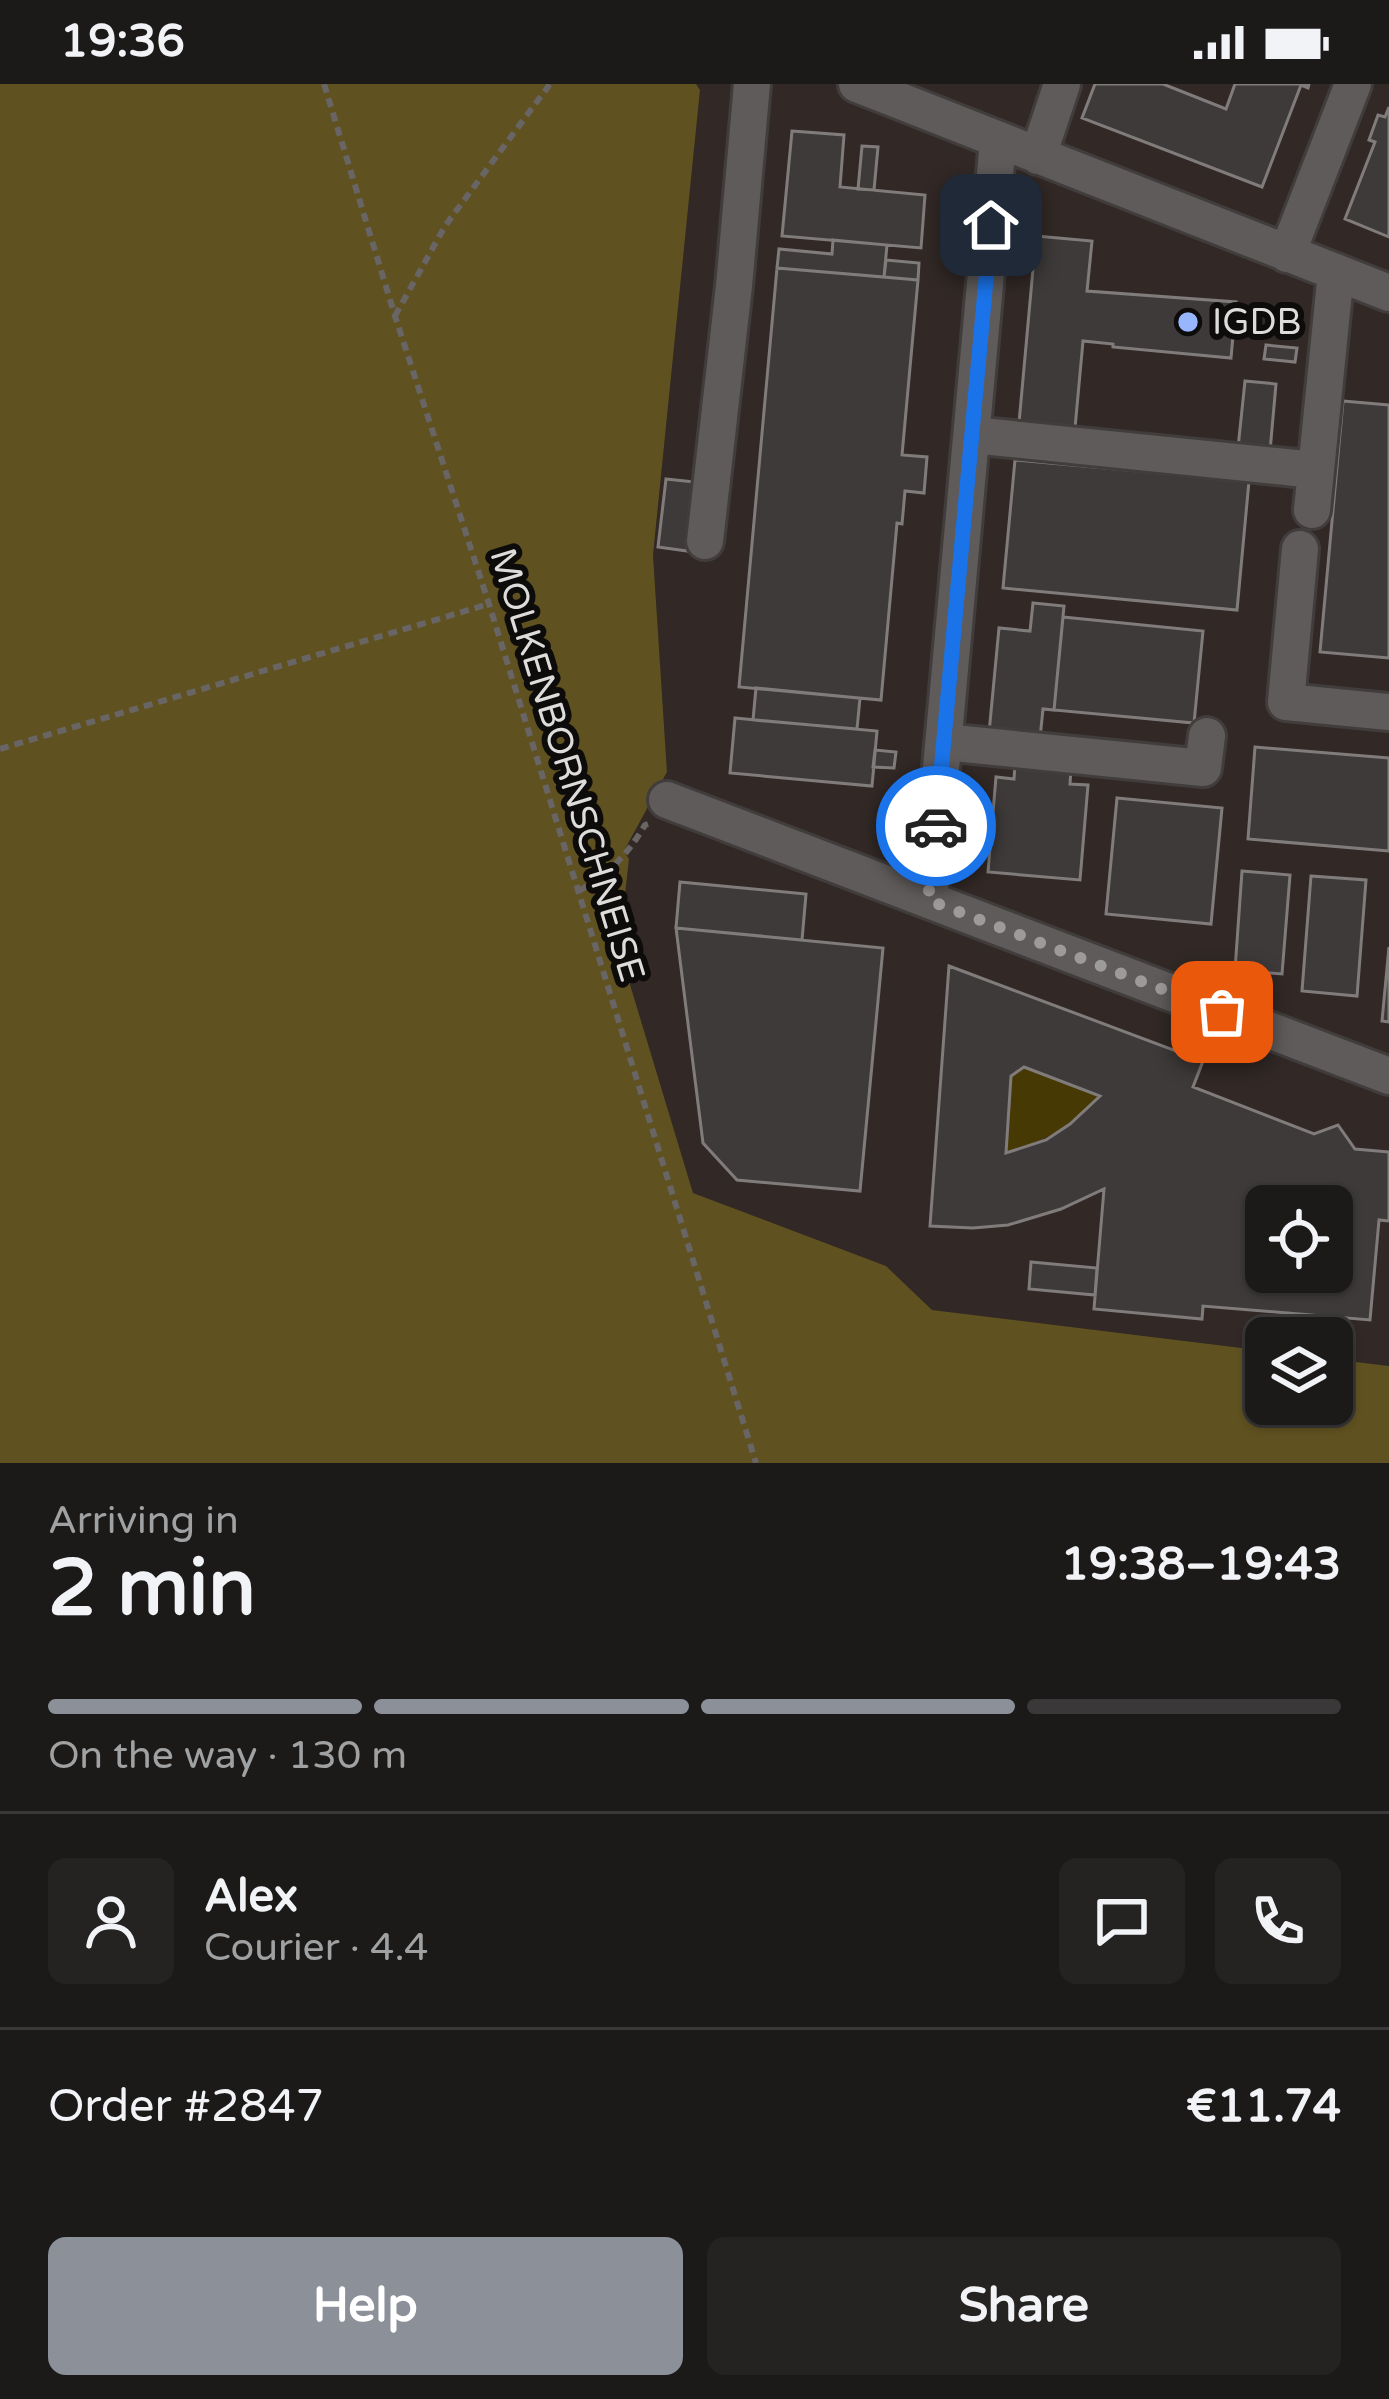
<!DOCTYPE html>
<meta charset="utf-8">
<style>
:root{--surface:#1c1a19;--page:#252322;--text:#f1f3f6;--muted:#a0a1a2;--line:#3a3838;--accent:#8c9099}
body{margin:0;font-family:"Varela Round",sans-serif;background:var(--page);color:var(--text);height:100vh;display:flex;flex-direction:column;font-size:45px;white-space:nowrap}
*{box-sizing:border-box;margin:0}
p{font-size:39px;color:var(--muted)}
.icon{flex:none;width:66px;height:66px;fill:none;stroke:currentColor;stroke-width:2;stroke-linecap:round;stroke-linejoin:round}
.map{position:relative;height:1379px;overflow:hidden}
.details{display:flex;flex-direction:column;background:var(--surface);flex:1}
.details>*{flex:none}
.tools{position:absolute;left:1245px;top:1101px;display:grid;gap:24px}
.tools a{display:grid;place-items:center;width:108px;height:108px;border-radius:18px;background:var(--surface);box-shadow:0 3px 9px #0004,0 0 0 3px var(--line);font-size:60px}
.pin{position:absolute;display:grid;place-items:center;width:102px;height:102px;color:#fff;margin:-51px;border-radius:24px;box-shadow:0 6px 18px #0006}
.courier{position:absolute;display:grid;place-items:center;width:120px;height:120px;margin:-60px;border:9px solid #1a73e8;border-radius:50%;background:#fff;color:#222;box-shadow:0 3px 15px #0007}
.head em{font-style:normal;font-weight:800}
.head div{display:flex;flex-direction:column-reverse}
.head{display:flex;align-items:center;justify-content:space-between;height:204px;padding:0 48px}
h1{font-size:78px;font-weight:800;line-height:90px}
.bar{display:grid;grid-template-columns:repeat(4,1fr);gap:18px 12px;align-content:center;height:144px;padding:0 48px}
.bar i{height:15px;border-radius:9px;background:var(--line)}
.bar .on{background:var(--accent)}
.bar p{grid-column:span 4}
.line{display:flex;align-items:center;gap:30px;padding:0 48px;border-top:3px solid var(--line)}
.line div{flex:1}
.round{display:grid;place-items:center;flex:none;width:126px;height:126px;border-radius:18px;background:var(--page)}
.action{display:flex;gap:24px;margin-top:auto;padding:24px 48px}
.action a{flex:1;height:138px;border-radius:18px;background:var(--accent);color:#fff;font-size:48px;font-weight:800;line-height:138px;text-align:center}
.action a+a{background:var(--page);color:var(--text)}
.status{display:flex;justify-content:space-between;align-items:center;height:84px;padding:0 60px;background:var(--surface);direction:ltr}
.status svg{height:33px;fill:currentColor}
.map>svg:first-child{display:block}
</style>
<div class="status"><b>19:36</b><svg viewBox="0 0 49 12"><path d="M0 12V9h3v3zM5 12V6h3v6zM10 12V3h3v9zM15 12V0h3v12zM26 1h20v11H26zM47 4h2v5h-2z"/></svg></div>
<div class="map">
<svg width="1389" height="1379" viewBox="0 0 1389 1379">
<rect width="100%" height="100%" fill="#252221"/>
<path fill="#322926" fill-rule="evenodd" d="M696,0h693v1282l-57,-7v-21h-66v13l-334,-41 -46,-44 -193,-73 -74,-245 10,-89 -5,-7 43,-80 -14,-217 47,-465zM1266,1122h66v66h-66z"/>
<path fill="#473904" d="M1024,983l76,29c-35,33 -48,42 -94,57l5,-77z"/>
<path fill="#5f5120" d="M0,0h696l4,6 -47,465 14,217 -43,79 5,8 -10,89 74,245 193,73 46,44 334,41v53h66v-45l57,7v97h-1389z"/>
<path fill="#3e3a3a" stroke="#817c7c" stroke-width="3" fill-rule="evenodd" d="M1095,0h68l63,25 9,-25h74l-1,4 -7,-3 -39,102 -180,-69z
M1389,23v130l-44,-18 30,-77 -6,-2 9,-25 7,2z
M792,47l52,4 -4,52 85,8 -4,53 -139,-12z
M862,62l16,1 -4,43 -16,-1z
M1036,152l56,5 -5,50 149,11 -5,56 -118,-11v-3l-30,-3 -8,87 -56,-5z
M833,156l54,5 -3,32 -107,-9 2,-19 53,5z
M886,176l33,3 -1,17 -34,-3z
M777,184l141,12 -16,175 25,2 -3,36 -19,-2 -3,33 -5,-1 -16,177 -142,-13z
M1266,261l31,3 -2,14 -31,-3z
M1245,297l31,3 -6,67 -32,-3z
M1343,317l46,4v253l-69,-6z
M1015,376l234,21 -12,129 -234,-22z
M666,395l29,3 -8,69 -29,-4z
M1033,519l31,3 -10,104 -11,-1 -3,29 -51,-5 10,-105 31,3z
M1063,533l140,14 -9,92 -140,-13z
M756,604l104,10 -3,31 -104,-9z
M735,634l142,13 -5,55 -142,-13z
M1255,663l134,11v93l-141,-12z
M875,666l21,2 -2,16 -21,-1z
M1015,681l56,4 -1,15 18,1 -8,95 -92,-8 8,-95 18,2z
M1117,714l105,10 -11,116 -105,-10z
M1242,787l48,4 -8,99 -47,-4z
M1311,792l55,4 -9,116 -55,-5z
M680,798l126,12 -4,46 -126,-12z
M676,844l207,20 -23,243 -123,-11 -34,-37z
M1389,863v75l-7,-1z
M949,882l254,95 -10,26 121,47 24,-9 17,24 34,3v69l-10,-1 -9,100 -167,-14 -1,13 -108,-10 10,-120 -43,20 -53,16 -35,3 -43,-2zM1024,983l76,29 -30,28 -24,16 -40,13 5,-77zM1266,1122h66v66h-66z
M1031,1178l66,6 -2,27 -66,-6z"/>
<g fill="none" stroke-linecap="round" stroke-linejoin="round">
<defs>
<path id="minor" d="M857,0l532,209
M1038,72l24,-72
M1287,170l66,-170
M972,351l343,35
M1312,426l24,-238
M705,457l29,-255 18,-202
M1300,465l-14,153 103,10
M944,658l259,26 4,-32
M667,716l722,276
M929,816l69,-759"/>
</defs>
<use href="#minor" stroke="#403d3c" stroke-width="42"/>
<path stroke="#686564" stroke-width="6" stroke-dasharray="9 6" stroke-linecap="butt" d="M324,0l71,232 94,288 267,859
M395,232l50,-90 105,-142
M0,665l489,-145
M579,807c32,-20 46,-33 66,-66l3,-1"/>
<use href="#minor" stroke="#5f5b5a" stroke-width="36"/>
</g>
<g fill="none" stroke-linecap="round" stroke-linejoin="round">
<path stroke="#9d9b9a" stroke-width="12" stroke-dasharray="0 21.6" d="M936,742l-8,74 294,112"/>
<path stroke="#1a73e8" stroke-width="15" d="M936,742l55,-601"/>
</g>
<circle fill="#98b6fd" stroke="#0d0c0b" stroke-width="4.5" cx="1188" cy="238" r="12"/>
<g text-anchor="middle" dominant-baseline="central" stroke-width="12" stroke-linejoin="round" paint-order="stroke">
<g font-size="36" fill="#dedcdb" stroke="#0d0c0b" text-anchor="start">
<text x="1212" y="238">IGDB</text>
</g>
<g font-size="36" fill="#dedcdb" stroke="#0d0c0b">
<text transform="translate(567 681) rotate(73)">MOLKENBORNSCHNEISE</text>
</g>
</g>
</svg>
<div class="tools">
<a><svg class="icon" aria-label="locate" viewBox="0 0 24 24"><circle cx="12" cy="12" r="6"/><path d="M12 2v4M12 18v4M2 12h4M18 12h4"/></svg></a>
<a><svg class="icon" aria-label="layers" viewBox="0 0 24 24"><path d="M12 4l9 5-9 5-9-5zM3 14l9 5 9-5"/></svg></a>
</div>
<div class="pin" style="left:1222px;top:928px;background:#ea580c"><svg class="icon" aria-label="bag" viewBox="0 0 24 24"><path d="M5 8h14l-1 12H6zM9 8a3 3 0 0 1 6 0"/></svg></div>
<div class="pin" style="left:991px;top:141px;background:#1f2937"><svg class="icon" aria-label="home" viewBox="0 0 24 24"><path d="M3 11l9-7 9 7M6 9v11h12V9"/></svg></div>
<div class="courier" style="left:936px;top:742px"><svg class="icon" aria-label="car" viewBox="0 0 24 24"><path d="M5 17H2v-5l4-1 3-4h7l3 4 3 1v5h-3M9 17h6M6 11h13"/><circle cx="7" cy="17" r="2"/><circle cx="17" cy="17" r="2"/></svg></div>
</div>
<section class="details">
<div class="head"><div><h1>2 min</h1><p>Arriving in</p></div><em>19:38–19:43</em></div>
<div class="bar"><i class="on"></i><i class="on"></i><i class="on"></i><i></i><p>On the way · 130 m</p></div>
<div class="line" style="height:216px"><a class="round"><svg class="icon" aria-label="person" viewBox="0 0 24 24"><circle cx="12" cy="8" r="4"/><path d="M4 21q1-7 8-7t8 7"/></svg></a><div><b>Alex</b><p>Courier · 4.4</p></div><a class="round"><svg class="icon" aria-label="chat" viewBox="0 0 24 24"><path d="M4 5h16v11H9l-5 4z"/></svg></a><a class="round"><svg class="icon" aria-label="phone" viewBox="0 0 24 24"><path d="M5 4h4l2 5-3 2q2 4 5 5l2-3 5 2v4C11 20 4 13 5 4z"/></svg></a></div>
<div class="line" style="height:156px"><div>Order #2847</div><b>€11.74</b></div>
<div class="action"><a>Help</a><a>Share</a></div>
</section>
